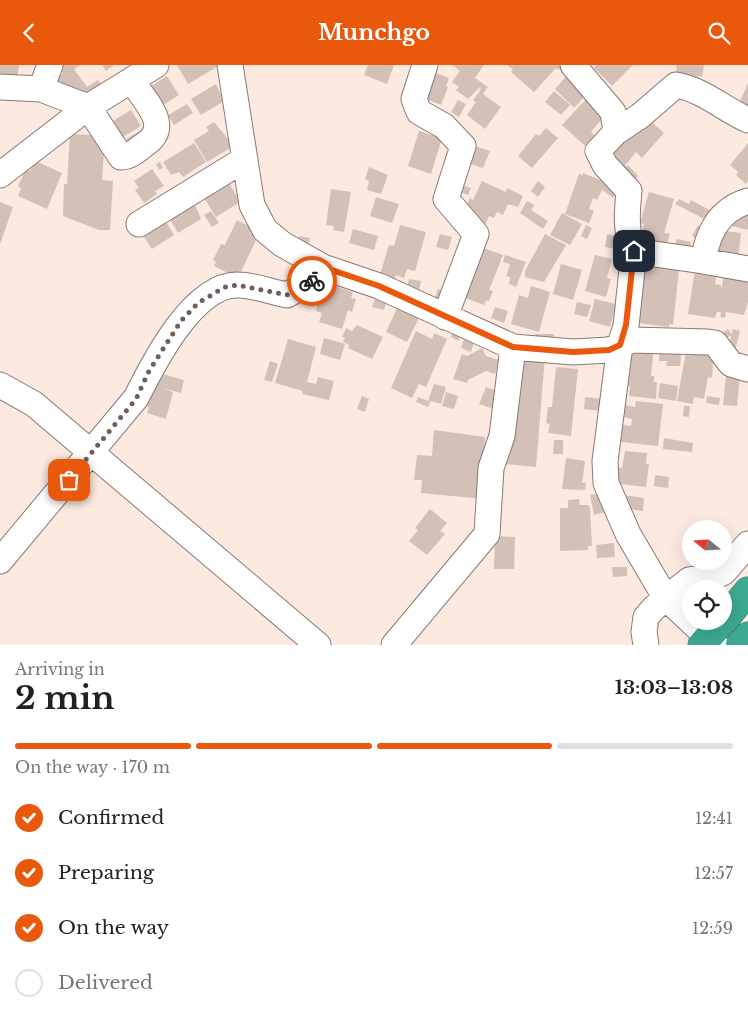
<!DOCTYPE html>
<meta charset="utf-8">
<style>
:root{--surface:#fff;--page:#f6f6f6;--text:#222;--muted:#767676;--line:#e0e0e0;--accent:#ea580c}
body{margin:0;font-family:"Libre Baskerville",serif;background:var(--page);color:var(--text);height:100vh;display:flex;flex-direction:column;font-size:19px;white-space:nowrap}
*{box-sizing:border-box;margin:0}
p{font-size:16px;color:var(--muted)}
.icon{flex:none;width:28px;height:28px;fill:none;stroke:currentColor;stroke-width:2;stroke-linecap:round;stroke-linejoin:round}
.map{position:relative;height:580px;overflow:hidden}
.sheet{display:flex;flex-direction:column;background:var(--surface);flex:1}
.sheet>*{flex:none}
.needle{width:32px;rotate:288deg}
.controls{position:absolute;left:682px;top:455px;display:grid;gap:10px}
.controls a{display:grid;place-items:center;width:50px;height:50px;border-radius:50%;background:var(--surface);box-shadow:0 5px 20px #0002;font-size:25px}
.pin{position:absolute;display:grid;place-items:center;width:42px;height:42px;color:#fff;margin:-21px;border-radius:10px;box-shadow:0 2px 8px #0006}
.courier{position:absolute;display:grid;place-items:center;width:50px;height:50px;margin:-25px;border:4px solid #ea580c;border-radius:50%;background:#fff;color:#222;box-shadow:0 1px 6px #0007}
.head em{font-style:normal;font-weight:700}
.head div{display:flex;flex-direction:column-reverse}
.head{display:flex;align-items:center;justify-content:space-between;height:85px;padding:0 15px}
h1{font-size:32px;font-weight:700;line-height:38px}
.bar{display:grid;grid-template-columns:repeat(4,1fr);gap:8px 5px;align-content:center;height:60px;padding:0 15px}
.bar i{height:6px;border-radius:4px;background:var(--line)}
.bar .active{background:var(--accent)}
.bar p{grid-column:span 4}
ol{padding:0 15px;list-style:none}
li{display:flex;align-items:center;gap:15px;height:55px}
li p{margin-inline-start:auto}
li .icon{padding:5px;border-radius:50%;background:var(--accent);color:#fff;stroke-width:4}
li:last-child{color:var(--muted)}
li i{width:28px;height:28px;border:2px solid var(--line);border-radius:50%}
header{display:flex;justify-content:space-between;align-items:center;height:65px;padding:0 15px;background:var(--accent);color:#fff;font-size:22px;font-weight:700}
.map>svg:first-child{display:block}
</style>
<header><svg class="icon" aria-label="back" viewBox="0 0 24 24"><path d="M15 5l-7 7 7 7"/></svg>Munchgo<svg class="icon" aria-label="search" viewBox="0 0 24 24"><circle cx="10" cy="10" r="6"/><path d="M15 15l6 6"/></svg></header>
<div class="map">
<svg width="748" height="580" viewBox="0 0 748 580">
<rect width="100%" height="100%" fill="#fce9df"/>
<path fill="#d3c1b7" d="M0,0h19l-2,16 -17,-1z
M57,0h23l-6,4 13,18 11,-7 5,7 -18,13 -11,-3 -20,-17 9,-7z
M102,0h12l-8,6z
M177,0h43l-32,19z
M368,0h26l-7,19 -23,-9z
M452,0h32l-9,13 13,9 -5,7 18,13 -16,22 -18,-14 9,-13 -3,-2 8,-11 -1,-2 -12,12 -12,-9 3,-3 -7,-5 8,-11z
M507,0h56l-5,5 -2,-2 -22,24 -23,-20 2,-2z
M597,0h36l-21,21 -18,-18z
M676,0h28l-2,12 -4,-1v7l-20,-2z
M431,6l18,7 -3,8 2,1 -7,18 -20,-8z
M571,6l19,20 -16,17 -19,-19z
M167,11l12,19 -19,12 -12,-19z
M748,18v36l-13,-6z
M216,19l8,17 -23,14 -10,-16z
M554,26l16,14 -9,10 -16,-13z
M587,33l20,15 -16,19 3,3 -9,11 -23,-21z
M458,35l8,4 -7,13 -8,-5z
M187,39l6,9 -19,12 -6,-10z
M131,45l10,16 -18,11 -10,-16z
M646,52l18,16 -22,25 -6,-6 -13,16 5,-3 10,11 -7,10 -24,-28z
M214,57l20,24 -27,16 -13,-22 15,-9 -3,-4z
M145,63l-16,16 -3,-5z
M546,63l12,10 -26,30 -14,-12 18,-22 3,2z
M419,66l23,7 -11,36 -23,-8z
M70,69l22,1 12,17 -2,28 11,1 -3,49h-11l-36,-14 1,-32h3z
M194,78l12,19 -23,15 -4,-5 -8,3 -8,-13z
M748,78v38l-2,3 -10,-9 2,-3 -8,-7z
M469,79l21,7 -7,17 -19,-6z
M35,96l27,12 -15,36 -29,-13 3,-8 -3,-2 8,-17 4,2z
M160,97l3,6 -4,2 -3,-6z
M369,102l19,8 -7,19 -14,-4 2,-9 -4,-2z
M152,104l12,17 -9,5 2,3 -13,9 -9,-13 4,-2 -5,-7z
M605,107l14,17 -6,9 -15,-11 4,3 -5,10 -4,-2 -4,11 5,2 -5,12 -24,-9 14,-40 4,1v-2l17,7z
M482,116l24,11 1,-4 16,8 -5,11 -10,-3 -5,11 -6,-3 -3,6 -5,-2 -4,9 -23,-10 8,-17 3,2z
M538,116l7,6 -7,10 -7,-6z
M229,118l11,19 -24,15 -13,-21z
M459,119l12,4 -3,7 -11,-4z
M331,124l20,3 -7,40 -11,-2 1,-4 -8,-1z
M649,127l25,7 -10,34 6,1 -4,12 -26,-7 4,-15 -4,-1z
M376,132l23,7 -7,19 -22,-7z
M679,134l10,5 2,-4 22,12 -3,10 -35,-18z
M527,136l7,4 -3,5 17,11 -5,8 -23,-16z
M0,137l13,5 -13,37z
M194,137l7,17 -23,14 -10,-17z
M748,141v24l-17,-4 3,-15z
M211,146l8,12 -7,4 -8,-12z
M562,148l20,11 -12,21 -20,-10z
M165,155l9,15 -22,14 -10,-15z
M237,155l16,8 -3,5 8,3 -20,42 -24,-12 2,-4 -3,-2 8,-16 4,1z
M400,160l26,7 -11,39 -8,-2 -3,9 -8,-3 -2,8 -15,-5 10,-33 5,1z
M586,160l6,3 -5,11 -6,-3z
M698,160l7,4 -6,11 -7,-4z
M353,164l25,7 -4,14 -25,-7z
M725,166l16,2 -3,25 -26,-3 9,-21 4,1z
M440,169l12,3 -4,13 -12,-3z
M545,169l21,11 -22,37 -19,-5v-6z
M607,169l17,3 -2,13 -17,-3z
M299,171l11,2 -2,11 -11,-2z
M676,174l15,3 -2,9 -14,-3z
M478,181l25,9 -14,35 4,1 -4,10 -3,-1 -2,5 -24,-9z
M505,190l21,7 -10,25 -7,-3 1,-7 -4,-1 4,-12 -7,-2z
M595,190l17,4 -5,19 4,1 -5,18 -21,-6z
M561,199l21,6 -9,30 -20,-6z
M645,199l34,6 -6,55 -4,-1v3l-32,-4z
M696,199l21,4 -2,16 6,1v6l4,-23 23,5v29l-4,13 -18,-3 -1,6 -5,-1 1,-5h-4l-2,6 -27,-4z
M409,214l12,2 -3,16 -12,-5z
M325,218l28,9 -2,6 5,1 -4,13 -4,-2 -6,19 -23,-7 3,-9 -6,-2z
M531,221l19,6 -11,40 -28,-8 8,-29 9,3z
M438,224l14,5 -19,8z
M376,230l12,3 -4,12 -12,-3z
M595,234l21,5 -6,23 -21,-6z
M400,237l22,10 -15,30 -21,-10z
M577,237l14,3 -4,12 -13,-3z
M495,242l13,4 -4,12 -13,-5z
M357,260l26,12 -11,22 -24,-11 1,-3 -6,-3 2,-4 -3,-1 4,-9 6,3z
M728,264l4,6 -11,6 -3,-6z
M733,264l7,2 -5,20 -7,-2z
M454,265l8,4 -4,7 -7,-4z
M416,266l16,8 2,-6 13,6 -21,48 -7,-3 -7,14 -21,-10z
M535,269h19v10l-27,-1v-8l8,1z
M465,271l10,3 -4,13 -10,-4z
M324,273l21,6 -5,16 -20,-6z
M288,274l28,8 -9,35 9,2 2,-7 16,4 -5,19 -27,-6 1,-3 -28,-8z
M660,279l22,1 -2,21h-14l1,-5h-8z
M687,281l27,3 -2,29 -4,-1 -4,22 -10,-2 -1,7 -16,-3z
M654,282l-3,29h3v6h3l-1,17 -27,-3 1,-10 -6,-1 4,-35z
M482,283l4,8 13,4 -4,14 -9,-3 -18,9 -1,3 -14,-4 9,-25 5,2z
M518,291h27l-9,111 -31,-3z
M270,296l8,3 -6,18 -8,-2z
M556,302l22,2 -7,67 -23,-3 2,-9 -4,-1 2,-16h4z
M159,308l25,7 -3,13 -19,-5 11,4 -7,27 -19,-6 2,-6 -3,-1 6,-21z
M726,310l14,1 -3,30 -14,-1z
M660,318l18,3 -2,15 -18,-3z
M434,319l12,3 -5,17 -10,-3 -3,6 -12,-5 2,-5 10,4z
M486,322l11,4v19l-18,-6z
M446,327l12,4 -4,13 -12,-3z
M362,331l7,3 -4,13 -8,-3z
M707,331l13,2 -1,7 -13,-2z
M585,332l18,2 -2,12 -17,-2z
M636,336l27,3 -5,42 -46,-5 2,-17 17,2 1,-7 -9,-2 2,-12 10,2z
M684,341h6l-1,11 -6,-1z
M434,365l51,7 -2,62 -62,-6 1,-13h-8l3,-25 15,1z
M664,373l29,5 -1,9 -29,-3z
M554,375h9v14h-10z
M625,386l22,2 -1,11h3l-3,23 -34,-4v-16l10,1z
M566,393l19,3 -3,22h4l-1,7 -23,-1z
M655,410l14,2 -1,11 -14,-2z
M603,428l3,19 -12,3 -4,-20z
M624,430l20,3 -1,13 -21,-3z
M579,434l1,6h8l2,3 2,38h-4v4l-28,1v-43h8v-8z
M430,444l17,14 -7,8 5,3 -18,21 -18,-14 9,-11 -3,-2z
M495,471l20,1 -1,32h-20z
M614,478l1,14 -18,1 -1,-13z
M612,502h15v9l-14,1z"/>
<g fill="none" stroke-linecap="round" stroke-linejoin="round">
<defs>
<path id="minor" d="M230,0l22,140 13,25 17,14 41,23 56,19 134,61 60,5 36,-2 23,-10 76,2 7,1 16,21 17,5
M425,0l-11,34 5,13 25,14 19,20 -17,53 30,35 -31,83
M573,0l40,47 3,20 24,-16 36,-31c28,5 47,24 72,35
M0,22l41,2 47,18 33,50c9,0 15,-6 23,-12 29,-19 1,-43 -12,-64
M41,24l9,-24
M616,67l-18,19 7,14 24,26c-2,22 -4,40 5,60
M0,110l88,-68 68,-42
M139,159l106,-65
M703,196l45,8
M0,320l34,19 284,241
M0,496l136,-163c17,-34 57,-114 102,-113 16,0 33,7 49,10l31,-18 5,-10
M394,580l93,-111 4,-66 11,-32 11,-89
M646,580l-2,-13 2,-15 8,-9 35,-28 24,-3 11,-5 24,-28
M716,580l-51,-48 -37,-63 -22,-51 -1,-22 15,-116 6,-19 8,-75 69,10c5,-29 16,-51 45,-60"/>
<path id="highway" d="M724,555l24,-29
M702,580l20,-24
M740,580l8,-9"/>
</defs>
<use href="#minor" stroke="#8a7971" stroke-width="27"/>
<use href="#highway" stroke="#327665" stroke-width="29"/>
<use href="#minor" stroke="#fff" stroke-width="25"/>
<use href="#highway" stroke="#3da990" stroke-width="28"/>
</g>
<g fill="none" stroke-linecap="round" stroke-linejoin="round">
<path stroke="#6c605b" stroke-width="5" stroke-dasharray="0 9" d="M69,415l67,-81 13,-28 32,-50 17,-18 27,-16 12,-2 50,10 25,-14"/>
<path stroke="#ea580c" stroke-width="6" d="M312,216l6,-4 5,-10 56,19 134,61 60,5 36,-2 11,-5 6,-20 8,-74"/>
</g>
</svg>
<div class="controls">
<a><svg class="needle" viewBox="-14 -14 28 28"><path d="M0-13l5 13h-10z" fill="#e53935"/><path d="M0 13l5-13h-10z" fill="#767676"/></svg></a>
<a><svg class="icon" aria-label="locate" viewBox="0 0 24 24"><circle cx="12" cy="12" r="6"/><path d="M12 2v4M12 18v4M2 12h4M18 12h4"/></svg></a>
</div>
<div class="pin" style="left:69px;top:415px;background:#ea580c"><svg class="icon" aria-label="bag" viewBox="0 0 24 24"><path d="M5 8h14l-1 12H6zM9 8a3 3 0 0 1 6 0"/></svg></div>
<div class="pin" style="left:634px;top:186px;background:#1f2937"><svg class="icon" aria-label="home" viewBox="0 0 24 24"><path d="M3 11l9-7 9 7M6 9v11h12V9"/></svg></div>
<div class="courier" style="left:312px;top:216px"><svg class="icon" aria-label="bike" viewBox="0 0 24 24"><circle cx="6" cy="16" r="4"/><circle cx="18" cy="16" r="4"/><path d="M6 16l4-8h5l3 8M10 8l3 8H6M13 5h3"/></svg></div>
</div>
<section class="sheet">
<div class="head"><div><h1>2 min</h1><p>Arriving in</p></div><em>13:03–13:08</em></div>
<div class="bar"><i class="active"></i><i class="active"></i><i class="active"></i><i></i><p>On the way · 170 m</p></div>
<ol>
<li><svg class="icon" aria-label="check" viewBox="0 0 24 24"><path d="M5 12l5 5 9-10"/></svg>Confirmed<p>12:41</p></li>
<li><svg class="icon" aria-label="check" viewBox="0 0 24 24"><path d="M5 12l5 5 9-10"/></svg>Preparing<p>12:57</p></li>
<li><svg class="icon" aria-label="check" viewBox="0 0 24 24"><path d="M5 12l5 5 9-10"/></svg>On the way<p>12:59</p></li>
<li><i></i>Delivered</li>
</ol>
</section>
